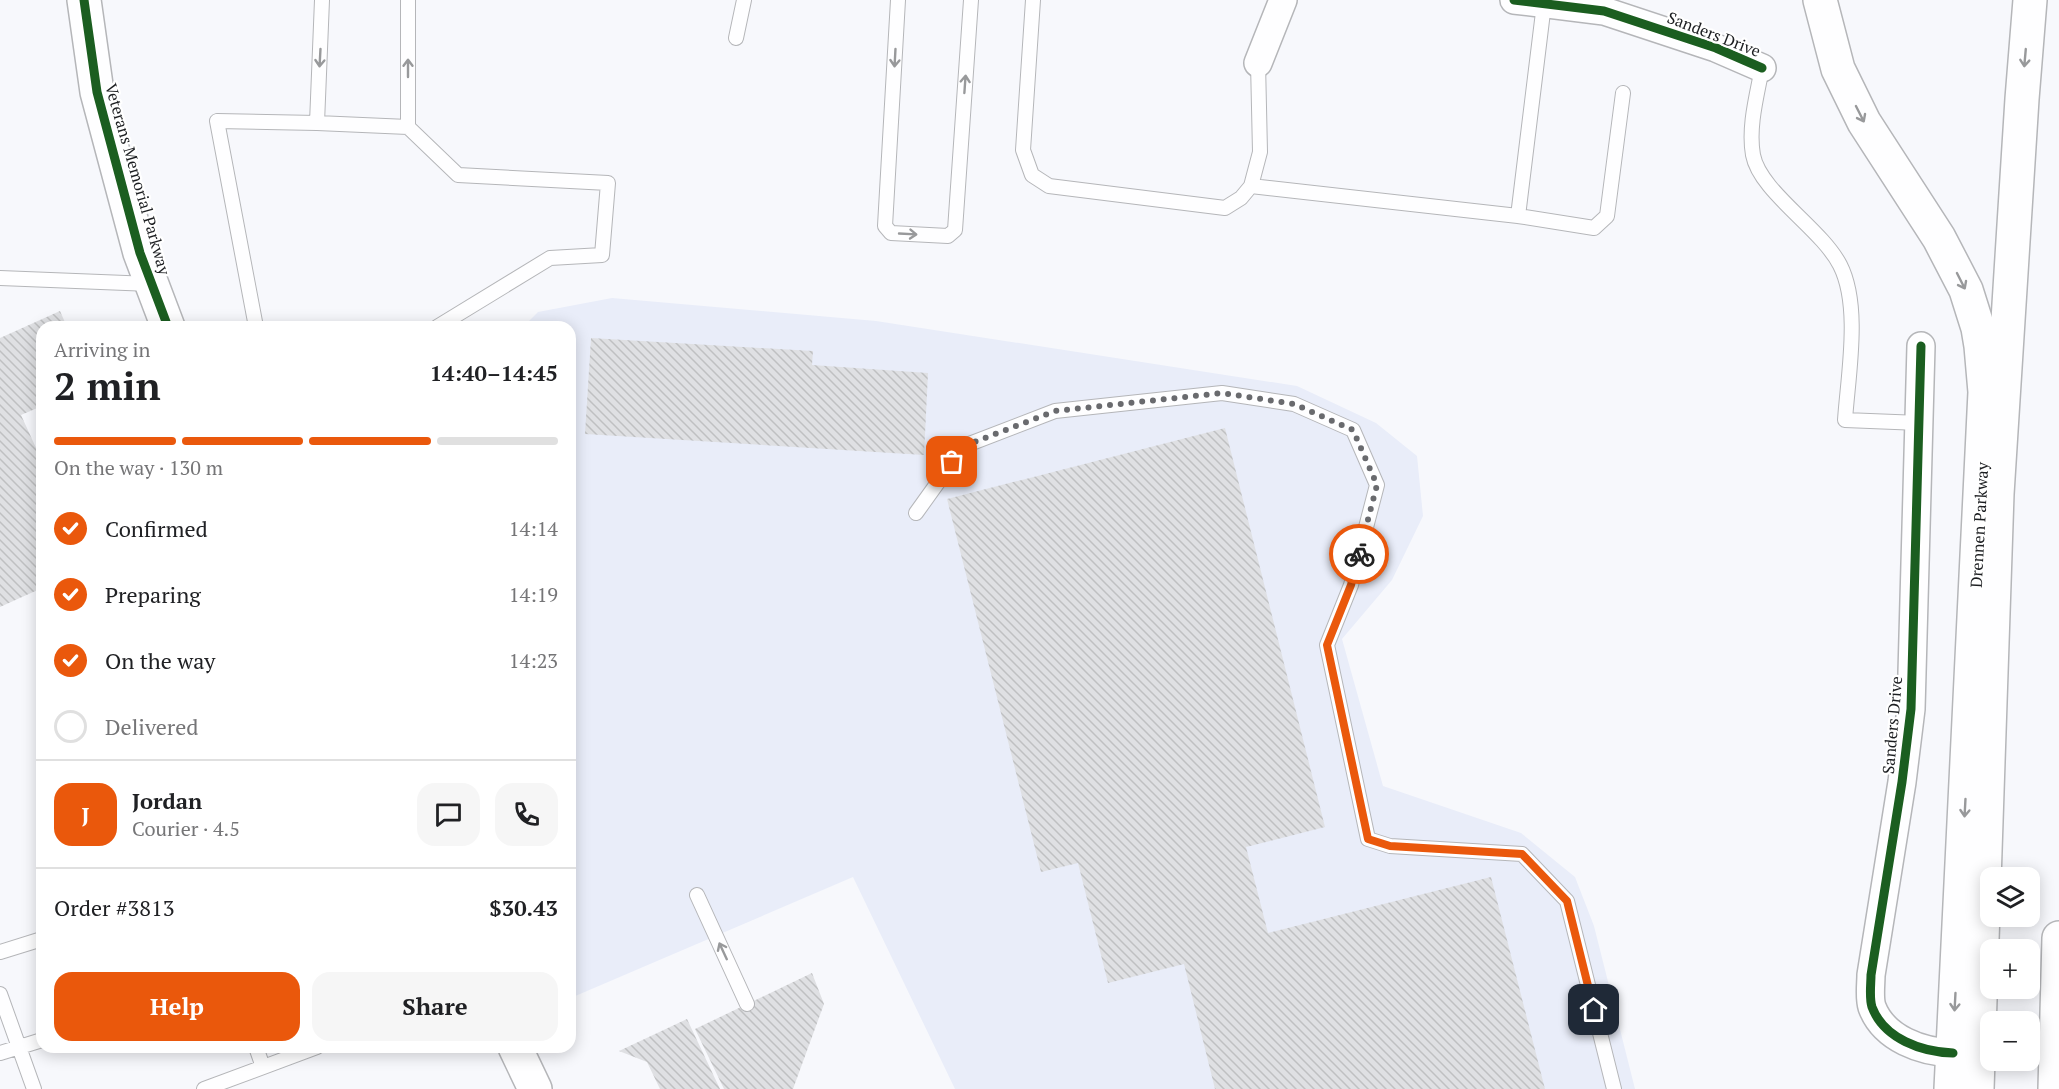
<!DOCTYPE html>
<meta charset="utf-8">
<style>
:root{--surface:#fff;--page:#f6f6f6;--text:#202124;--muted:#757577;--line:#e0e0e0;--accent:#ea580c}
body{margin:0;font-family:"PT Serif",serif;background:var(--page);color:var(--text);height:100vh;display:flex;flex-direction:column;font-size:22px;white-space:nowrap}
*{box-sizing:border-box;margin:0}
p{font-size:20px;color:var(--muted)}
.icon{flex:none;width:33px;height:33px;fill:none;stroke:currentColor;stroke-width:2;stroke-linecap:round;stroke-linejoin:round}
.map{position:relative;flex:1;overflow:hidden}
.details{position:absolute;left:36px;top:321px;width:540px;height:732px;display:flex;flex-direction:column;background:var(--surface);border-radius:18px;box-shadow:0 3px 15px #0003}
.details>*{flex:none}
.tools{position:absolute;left:1980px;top:867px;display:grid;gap:12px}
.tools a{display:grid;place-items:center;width:60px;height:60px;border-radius:12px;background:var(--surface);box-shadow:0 3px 15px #0003;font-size:30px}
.pin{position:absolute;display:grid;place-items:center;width:51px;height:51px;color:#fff;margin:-26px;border-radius:12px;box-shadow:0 3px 9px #0006}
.courier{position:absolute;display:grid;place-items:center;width:60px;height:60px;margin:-30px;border:4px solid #ea580c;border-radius:50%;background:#fff;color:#222;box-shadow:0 2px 8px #0007}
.overview em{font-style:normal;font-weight:700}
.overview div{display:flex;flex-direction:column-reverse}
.overview{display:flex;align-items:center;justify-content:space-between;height:102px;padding:0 18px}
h1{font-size:39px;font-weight:700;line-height:45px}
.bar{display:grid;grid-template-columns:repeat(4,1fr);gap:9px 6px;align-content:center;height:72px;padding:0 18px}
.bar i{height:8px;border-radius:4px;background:var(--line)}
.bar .current{background:var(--accent)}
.bar p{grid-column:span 4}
.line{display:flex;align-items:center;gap:15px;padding:0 18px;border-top:2px solid var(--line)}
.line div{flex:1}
.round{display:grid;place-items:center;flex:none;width:63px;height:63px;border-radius:18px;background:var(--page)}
ol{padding:0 18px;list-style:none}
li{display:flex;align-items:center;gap:18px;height:66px}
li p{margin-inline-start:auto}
li .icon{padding:6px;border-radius:50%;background:var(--accent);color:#fff;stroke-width:4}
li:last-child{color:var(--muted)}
li i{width:33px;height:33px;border:3px solid var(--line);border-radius:50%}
.action{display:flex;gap:12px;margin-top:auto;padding:12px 18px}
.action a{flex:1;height:69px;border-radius:18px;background:var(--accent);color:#fff;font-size:24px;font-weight:700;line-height:69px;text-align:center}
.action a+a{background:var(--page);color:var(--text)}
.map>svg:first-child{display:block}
</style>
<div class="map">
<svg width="2059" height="1089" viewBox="0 0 2059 1089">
<defs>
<pattern id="building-back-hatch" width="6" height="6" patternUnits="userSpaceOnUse" patternTransform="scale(1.5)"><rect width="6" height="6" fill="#dfe0e3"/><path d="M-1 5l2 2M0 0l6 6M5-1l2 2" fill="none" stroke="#bfc0c2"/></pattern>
</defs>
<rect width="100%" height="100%" fill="#f7f8fc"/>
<path fill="#e9edf9" d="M612,298l264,23 421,65 79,37 41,33 6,60 -31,64 -50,59 41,147 138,47 54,44 19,49 41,163h-680l-102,-212 -280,120 -3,-8v-662h-47l15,-15z"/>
<path fill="url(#building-back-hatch)" d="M60,311l7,16h-25v79l-21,9 21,46v127l-42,19v-269z
M591,338l222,13 -1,14 116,8 -4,82 -339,-21z
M1225,428l100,399 -79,20 22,86 223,-56 54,212h-330l-31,-125 -76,19 -30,-120 -37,9 -94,-373z
M812,973l12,31 -31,85h-69l-29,-60z
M687,1019l33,70h-60l-13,-27 -28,-11z"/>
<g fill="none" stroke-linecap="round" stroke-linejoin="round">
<defs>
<path id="lane" d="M898,0l-13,226 6,7 57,3 7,-6 16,-230
M1033,0l-10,150 9,25 17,11 176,22 16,-10 10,-12 9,-34 -2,-89
M1544,4l-26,212 76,12 13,-12 16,-123
M736,38l8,-38
M1762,68c-5,27 -14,59 -9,87 7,37 68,73 87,110 21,41 8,110 5,155l75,3
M317,123l5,-123
M408,127v-127
M1251,186l267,30
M0,278l151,6
M256,327l-39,-206 100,2 91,4 50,48 150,8 -6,72 -52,3 -113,69
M916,513l48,-67 91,-35 167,-18 72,11 59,26 24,55 -26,100 -24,60 41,194 22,7 132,8 45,47 47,188
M697,895l50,109
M0,952l42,-13
M0,994l34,95
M256,1047l7,20
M0,1053l42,-13
M204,1089l113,-42"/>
<path id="street" d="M1514,0l90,11 112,37 46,20
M1258,63l25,-63
M1921,346l-10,363 -9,73 -31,193c0,9 -2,23 1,32 12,32 50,45 81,46"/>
<path id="secondary" d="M84,0l13,92 43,161 28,74
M1820,0l18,69 26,53 75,116 27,52 12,38 3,18 4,46 -34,697
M515,1047l20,42"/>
<path id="highway" d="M1977,1089l20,-595 25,-395 8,-99
M2055,1089l4,-151"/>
</defs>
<use href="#lane" stroke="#b5b6b9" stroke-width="16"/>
<use href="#street" stroke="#b5b6b9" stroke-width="30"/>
<use href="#secondary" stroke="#b5b6b9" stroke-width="36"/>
<use href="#highway" stroke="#b5b6b9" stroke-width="36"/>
<use href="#lane" stroke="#fefeff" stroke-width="14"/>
<use href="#street" stroke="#fefeff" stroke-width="27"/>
<use href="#secondary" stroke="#fefeff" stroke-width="33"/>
<use href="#highway" stroke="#fefeff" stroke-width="33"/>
<defs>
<path id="cycleway" d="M84,0l13,92 43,161 28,74
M1514,0l90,11 112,37 46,20
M1921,346l-10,363 -9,73 -31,193c0,9 -2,23 1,32 12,32 50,45 81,46"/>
</defs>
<use href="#cycleway" stroke="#fff" stroke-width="13"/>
<use href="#cycleway" stroke="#1b5e20" stroke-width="9"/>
</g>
<defs><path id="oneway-shaft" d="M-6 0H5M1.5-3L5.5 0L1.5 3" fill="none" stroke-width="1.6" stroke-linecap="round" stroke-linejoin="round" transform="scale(1.5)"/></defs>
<g stroke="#98999b">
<use href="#oneway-shaft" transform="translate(320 58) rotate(93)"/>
<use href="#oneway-shaft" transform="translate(895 58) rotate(93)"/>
<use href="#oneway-shaft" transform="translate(2025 58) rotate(95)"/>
<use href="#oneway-shaft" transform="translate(408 68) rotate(-90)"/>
<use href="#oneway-shaft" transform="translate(965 84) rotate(-86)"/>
<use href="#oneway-shaft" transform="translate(1860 114) rotate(63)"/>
<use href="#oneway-shaft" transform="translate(908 234) rotate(3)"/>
<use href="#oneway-shaft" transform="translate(1961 281) rotate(63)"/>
<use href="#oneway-shaft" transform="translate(1965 808) rotate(93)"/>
<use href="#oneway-shaft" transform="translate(723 951) rotate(-115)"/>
<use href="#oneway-shaft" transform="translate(1955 1002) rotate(93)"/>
</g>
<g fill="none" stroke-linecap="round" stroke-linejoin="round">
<path stroke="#696a6e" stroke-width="6" stroke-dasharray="0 10.8" d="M952,462l12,-16 91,-35 167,-18 72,11 59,26 24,55 -18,69"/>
<path stroke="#ea580c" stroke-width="8" d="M1359,554l-8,31 -24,60 41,194 22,7 132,8 45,47 27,109"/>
</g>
<g text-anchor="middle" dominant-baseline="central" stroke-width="4.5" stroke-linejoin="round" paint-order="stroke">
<g font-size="16" fill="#1c1e21" stroke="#fff">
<text transform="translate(1714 34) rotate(21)">Sanders Drive</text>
<text transform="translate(138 179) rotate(74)">Veterans Memorial Parkway</text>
<text transform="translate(1979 525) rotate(-87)">Drennen Parkway</text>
<text transform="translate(1892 725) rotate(-85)">Sanders Drive</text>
</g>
</g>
</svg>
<div class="tools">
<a><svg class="icon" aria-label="layers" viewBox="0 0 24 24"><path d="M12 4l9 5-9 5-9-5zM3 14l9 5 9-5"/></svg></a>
<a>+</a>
<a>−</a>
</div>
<div class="pin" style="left:952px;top:462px;background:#ea580c"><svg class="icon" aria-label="bag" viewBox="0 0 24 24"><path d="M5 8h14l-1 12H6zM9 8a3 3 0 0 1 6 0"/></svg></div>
<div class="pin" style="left:1594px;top:1010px;background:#1f2937"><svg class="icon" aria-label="home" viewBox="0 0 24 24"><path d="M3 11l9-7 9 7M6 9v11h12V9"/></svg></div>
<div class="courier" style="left:1359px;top:554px"><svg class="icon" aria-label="bike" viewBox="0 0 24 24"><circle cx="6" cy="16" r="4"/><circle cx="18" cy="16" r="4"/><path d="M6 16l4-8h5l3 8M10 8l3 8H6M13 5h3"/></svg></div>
<section class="details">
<div class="overview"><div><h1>2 min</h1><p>Arriving in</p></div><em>14:40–14:45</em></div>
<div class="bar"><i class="current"></i><i class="current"></i><i class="current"></i><i></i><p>On the way · 130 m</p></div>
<ol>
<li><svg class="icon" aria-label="check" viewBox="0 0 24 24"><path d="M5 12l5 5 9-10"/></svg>Confirmed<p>14:14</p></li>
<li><svg class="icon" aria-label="check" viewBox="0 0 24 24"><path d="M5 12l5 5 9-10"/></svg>Preparing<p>14:19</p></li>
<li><svg class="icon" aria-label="check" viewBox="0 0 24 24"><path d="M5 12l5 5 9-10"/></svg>On the way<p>14:23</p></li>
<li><i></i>Delivered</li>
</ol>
<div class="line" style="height:108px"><b class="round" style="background:var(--accent);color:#fff">J</b><div><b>Jordan</b><p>Courier · 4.5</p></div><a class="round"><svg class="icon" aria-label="chat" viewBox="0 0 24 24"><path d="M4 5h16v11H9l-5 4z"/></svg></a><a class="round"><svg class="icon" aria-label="phone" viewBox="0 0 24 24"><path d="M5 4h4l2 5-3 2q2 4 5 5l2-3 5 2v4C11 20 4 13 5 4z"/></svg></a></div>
<div class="line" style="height:78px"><div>Order #3813</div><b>$30.43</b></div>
<div class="action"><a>Help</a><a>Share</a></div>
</section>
</div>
